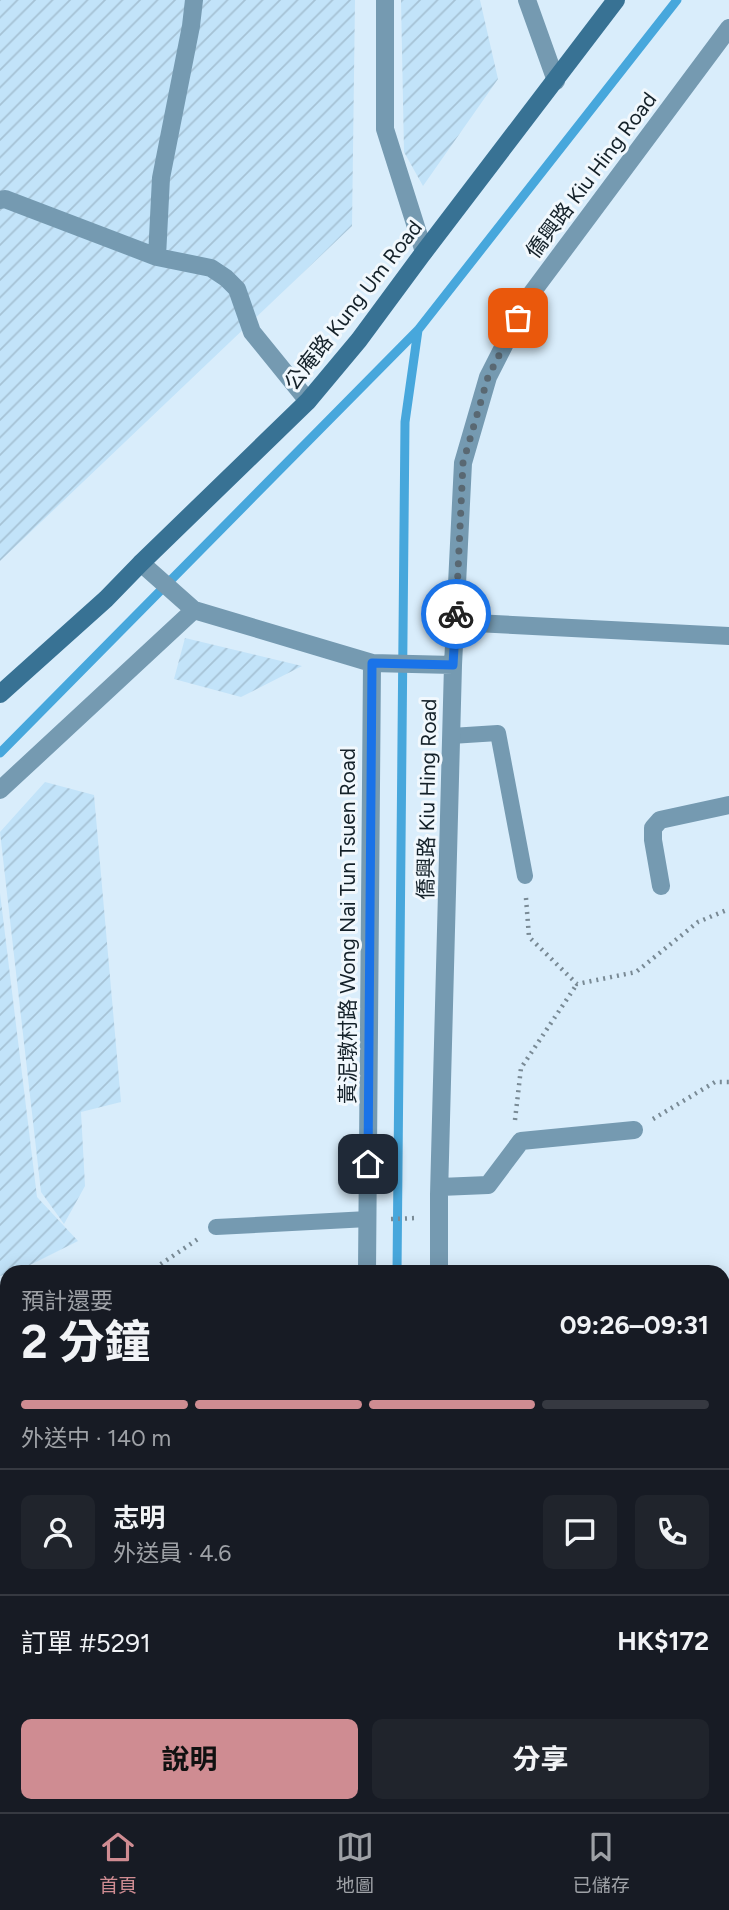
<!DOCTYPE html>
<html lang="zh-TW">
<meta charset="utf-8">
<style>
:root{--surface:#171b24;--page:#20242c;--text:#f1f3f6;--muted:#9ea1a6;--line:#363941;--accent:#cf8c92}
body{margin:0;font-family:Figtree,"Noto Sans TC",sans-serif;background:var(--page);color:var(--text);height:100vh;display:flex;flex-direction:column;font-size:26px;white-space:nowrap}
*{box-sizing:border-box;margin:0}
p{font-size:23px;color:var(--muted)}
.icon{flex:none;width:38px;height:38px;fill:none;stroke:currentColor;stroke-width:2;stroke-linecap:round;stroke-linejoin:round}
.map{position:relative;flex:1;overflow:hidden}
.side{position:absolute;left:0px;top:1265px;width:730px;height:548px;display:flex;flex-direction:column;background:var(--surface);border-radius:21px 21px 0 0;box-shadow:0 4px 18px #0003}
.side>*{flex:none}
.pin{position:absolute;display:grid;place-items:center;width:60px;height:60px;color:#fff;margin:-30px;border-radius:14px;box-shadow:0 4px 10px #0006}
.courier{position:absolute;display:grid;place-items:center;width:70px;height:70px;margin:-35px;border:5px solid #1a73e8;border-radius:50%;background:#fff;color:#222;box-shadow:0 2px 9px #0007}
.headline em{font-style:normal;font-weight:700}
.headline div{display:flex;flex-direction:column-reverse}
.headline{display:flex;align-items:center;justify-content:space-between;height:119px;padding:0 21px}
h1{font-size:46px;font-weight:700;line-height:52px}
.bar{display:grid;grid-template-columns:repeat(4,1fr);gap:10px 7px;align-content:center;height:84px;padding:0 21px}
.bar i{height:9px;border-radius:5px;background:var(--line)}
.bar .on{background:var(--accent)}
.bar p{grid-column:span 4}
.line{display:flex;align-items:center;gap:18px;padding:0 21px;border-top:2px solid var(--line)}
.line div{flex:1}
.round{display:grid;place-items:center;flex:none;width:74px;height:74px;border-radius:10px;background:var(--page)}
.primary-button{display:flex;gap:14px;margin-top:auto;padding:14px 21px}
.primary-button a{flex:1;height:80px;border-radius:10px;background:var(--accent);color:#111;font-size:28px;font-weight:700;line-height:80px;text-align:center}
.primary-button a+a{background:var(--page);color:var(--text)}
.tab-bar{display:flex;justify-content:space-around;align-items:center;height:98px;border-top:2px solid var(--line);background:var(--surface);font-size:19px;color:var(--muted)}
.tab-bar a{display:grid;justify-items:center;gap:4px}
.tab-bar .on{color:var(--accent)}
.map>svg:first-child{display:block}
</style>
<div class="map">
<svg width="729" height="1812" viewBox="0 0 729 1812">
<defs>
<pattern id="industrial-furrows" width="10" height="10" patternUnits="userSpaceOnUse" patternTransform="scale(1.75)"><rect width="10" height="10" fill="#c2e3f9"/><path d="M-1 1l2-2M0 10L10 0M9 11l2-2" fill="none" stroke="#a6c2d5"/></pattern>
<pattern id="building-hatch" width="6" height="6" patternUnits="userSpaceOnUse" patternTransform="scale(1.75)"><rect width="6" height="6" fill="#6ac8ff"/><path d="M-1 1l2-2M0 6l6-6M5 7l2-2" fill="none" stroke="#5bacdb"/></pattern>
</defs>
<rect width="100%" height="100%" fill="#d9edfb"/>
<path fill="url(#industrial-furrows)" d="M0,0h355l-3,226 -352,335z
M401,0h79l18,79 -75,107 -19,-34z
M185,638l117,28 -61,31 -67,-18z
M45,782l49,13 27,307 -40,10 4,74 -21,38 -23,-32 -41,-360z
M0,893l37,304 41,44 -62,31h-9v2l-7,2z"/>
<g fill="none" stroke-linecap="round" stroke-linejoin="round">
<path stroke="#47a7dc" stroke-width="9" d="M0,753l418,-423 259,-330
M397,1272l8,-850 13,-92
M392,1812v-6"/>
</g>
<path fill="url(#building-hatch)" d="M723,1384l6,1v47l-6,-2z
M601,1806h28l-2,6h-10z"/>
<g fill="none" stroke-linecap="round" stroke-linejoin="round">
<path stroke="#798a95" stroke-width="4.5" stroke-dasharray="2 5" stroke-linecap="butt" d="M526,898l3,39 48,47 59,-12 62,-50 31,-13
M653,1119l62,-37h14
M515,1120l6,-52 56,-84
M391,1219l26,-1
M149,1272l49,-33
M0,1332l7,-2
M0,1480l7,-1"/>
<path stroke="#759ab1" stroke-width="16" d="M451,736l47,-3 27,143
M216,1227l152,-8
M3,1654l4,1"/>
<path stroke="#759ab1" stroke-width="18" d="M385,0v129l39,123
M527,0l29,81
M0,200l5,-1 152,58 54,11 15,10 11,11 15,43 56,69
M157,257l4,-79 30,-152 3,-26
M141,563l53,47 178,53 -5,609
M455,622l274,14
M372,663l81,2
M0,790l194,-180
M661,886l-8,-46v-12l7,-8 69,-15
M440,1187l48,-2 33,-44 113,-11
M439,1272v-77l14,-530 10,-202 25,-86 40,-79 201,-270
M723,1617l6,-7
M723,1628l6,6
M281,1812l3,-6
M363,1812v-6
M447,1812v-6"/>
<path stroke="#387294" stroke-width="18" d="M0,694l106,-95 35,-36 167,-162 51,-61 65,-88 192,-252"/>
</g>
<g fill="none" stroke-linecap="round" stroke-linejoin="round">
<path stroke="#596872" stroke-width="7" stroke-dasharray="0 12.6" d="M456,614l7,-151 25,-86 30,-59"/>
<path stroke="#1a73e8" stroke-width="9" d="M368,1164l4,-501 81,2 3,-51"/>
</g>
<g text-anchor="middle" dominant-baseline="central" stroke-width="6" stroke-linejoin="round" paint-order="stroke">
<g font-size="21" fill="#142129" stroke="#f1f8fd">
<text transform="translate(591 175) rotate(-53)">僑興路 Kiu Hing Road</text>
<text transform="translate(353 305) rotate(-52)">公庵路 Kung Um Road</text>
<text transform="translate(427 799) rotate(-89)">僑興路 Kiu Hing Road</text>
<text transform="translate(347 926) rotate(-90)">黃泥墩村路 Wong Nai Tun Tsuen Road</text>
</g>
</g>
</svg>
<div class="pin" style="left:518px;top:318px;background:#ea580c"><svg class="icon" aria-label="bag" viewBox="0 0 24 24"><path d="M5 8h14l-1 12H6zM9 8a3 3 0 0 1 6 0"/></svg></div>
<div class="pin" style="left:368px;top:1164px;background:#1f2937"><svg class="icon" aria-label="home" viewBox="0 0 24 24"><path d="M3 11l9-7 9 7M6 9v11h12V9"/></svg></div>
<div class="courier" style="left:456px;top:614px"><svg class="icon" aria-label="bike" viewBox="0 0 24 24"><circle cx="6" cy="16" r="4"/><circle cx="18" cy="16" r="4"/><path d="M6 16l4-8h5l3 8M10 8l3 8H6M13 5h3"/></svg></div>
<section class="side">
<div class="headline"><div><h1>2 分鐘</h1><p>預計還要</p></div><em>09:26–09:31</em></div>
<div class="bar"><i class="on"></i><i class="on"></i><i class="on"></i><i></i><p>外送中 · 140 m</p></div>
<div class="line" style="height:126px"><a class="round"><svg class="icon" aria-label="person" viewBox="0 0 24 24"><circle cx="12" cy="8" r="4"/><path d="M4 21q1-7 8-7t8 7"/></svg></a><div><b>志明</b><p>外送員 · 4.6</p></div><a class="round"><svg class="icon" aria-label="chat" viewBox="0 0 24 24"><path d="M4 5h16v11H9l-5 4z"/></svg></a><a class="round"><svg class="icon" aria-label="phone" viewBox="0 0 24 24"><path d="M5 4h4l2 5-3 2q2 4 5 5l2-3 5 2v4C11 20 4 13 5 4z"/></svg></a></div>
<div class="line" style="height:91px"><div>訂單 #5291</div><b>HK$172</b></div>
<div class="primary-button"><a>說明</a><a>分享</a></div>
</section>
</div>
<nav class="tab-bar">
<a class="on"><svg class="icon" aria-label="home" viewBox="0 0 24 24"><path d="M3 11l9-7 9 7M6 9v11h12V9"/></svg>首頁</a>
<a><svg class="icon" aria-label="map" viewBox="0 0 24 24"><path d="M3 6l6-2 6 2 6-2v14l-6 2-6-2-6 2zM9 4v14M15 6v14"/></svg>地圖</a>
<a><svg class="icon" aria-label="saved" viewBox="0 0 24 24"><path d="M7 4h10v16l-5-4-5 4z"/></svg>已儲存</a>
</nav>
